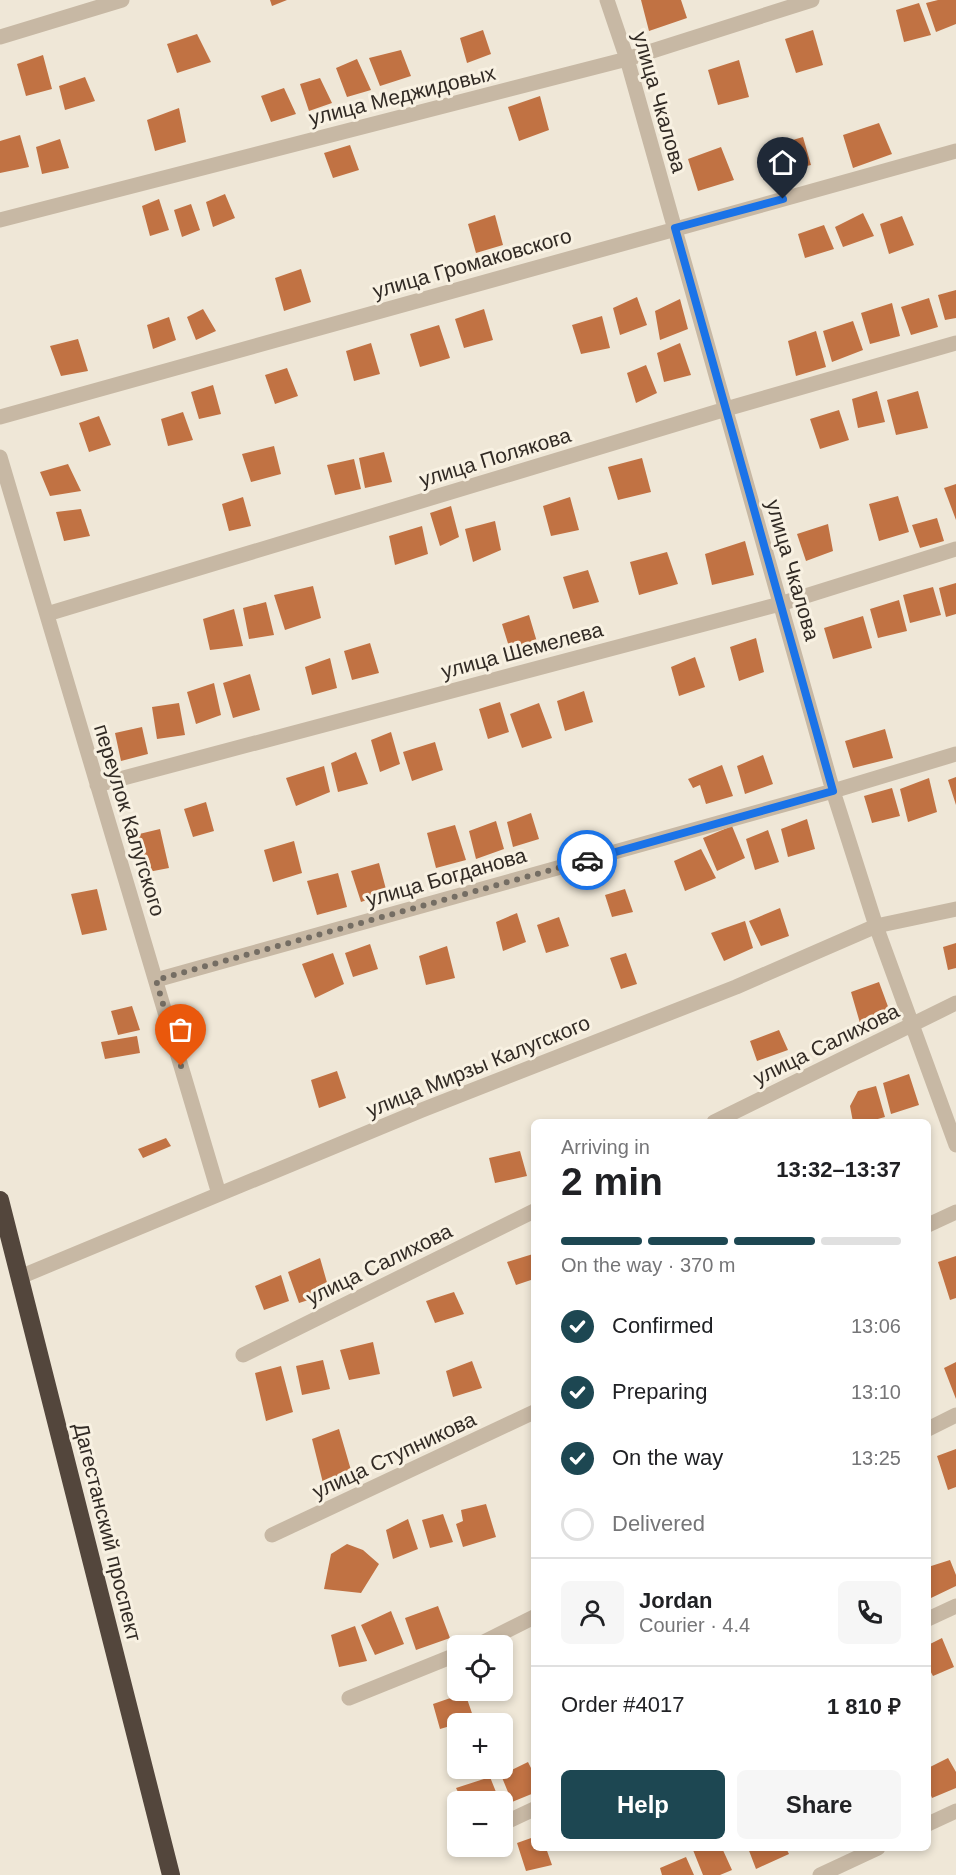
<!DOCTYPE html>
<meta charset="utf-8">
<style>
:root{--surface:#fff;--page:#f6f6f6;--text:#202124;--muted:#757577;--line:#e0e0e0;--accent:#1d4752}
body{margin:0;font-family:Helvetica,sans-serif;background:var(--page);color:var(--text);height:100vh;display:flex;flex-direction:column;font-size:22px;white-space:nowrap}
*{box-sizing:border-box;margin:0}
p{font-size:20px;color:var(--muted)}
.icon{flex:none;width:33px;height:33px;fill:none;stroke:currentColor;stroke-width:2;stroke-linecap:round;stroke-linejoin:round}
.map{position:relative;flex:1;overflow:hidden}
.sheet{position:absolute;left:531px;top:1119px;width:400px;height:732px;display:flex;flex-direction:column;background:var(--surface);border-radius:9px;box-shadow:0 3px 9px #0003}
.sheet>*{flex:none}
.buttons{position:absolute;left:447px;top:1635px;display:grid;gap:12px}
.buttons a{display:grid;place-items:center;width:66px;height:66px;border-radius:9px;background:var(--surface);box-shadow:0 3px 9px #0003;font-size:30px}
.pin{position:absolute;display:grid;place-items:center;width:51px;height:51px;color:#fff;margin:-62px -26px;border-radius:50% 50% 50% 0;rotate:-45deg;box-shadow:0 0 6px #0007}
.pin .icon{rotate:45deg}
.courier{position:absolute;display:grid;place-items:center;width:60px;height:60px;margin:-30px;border:4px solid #1a73e8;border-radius:50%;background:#fff;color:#222;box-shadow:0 2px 8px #0007}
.head em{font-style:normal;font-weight:700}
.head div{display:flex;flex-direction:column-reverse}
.head{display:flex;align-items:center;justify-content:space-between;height:102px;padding:0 30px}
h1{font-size:39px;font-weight:700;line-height:45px}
.bar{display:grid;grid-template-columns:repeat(4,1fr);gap:9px 6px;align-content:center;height:72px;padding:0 30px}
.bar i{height:8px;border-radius:4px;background:var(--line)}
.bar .on{background:var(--accent)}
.bar p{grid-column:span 4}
.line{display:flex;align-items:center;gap:15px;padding:0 30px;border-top:2px solid var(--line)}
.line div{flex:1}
.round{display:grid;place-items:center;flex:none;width:63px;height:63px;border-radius:9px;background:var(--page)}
ol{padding:0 30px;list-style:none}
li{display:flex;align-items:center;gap:18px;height:66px}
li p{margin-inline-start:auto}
li .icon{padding:6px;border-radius:50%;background:var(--accent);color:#fff;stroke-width:4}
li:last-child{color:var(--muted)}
li i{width:33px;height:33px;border:3px solid var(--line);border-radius:50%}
.primary-button{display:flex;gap:12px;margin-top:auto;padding:12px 30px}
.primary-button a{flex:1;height:69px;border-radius:9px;background:var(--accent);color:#fff;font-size:24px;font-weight:700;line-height:69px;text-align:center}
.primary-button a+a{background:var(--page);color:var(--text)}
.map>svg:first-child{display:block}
</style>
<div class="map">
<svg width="956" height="1875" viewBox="0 0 956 1875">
<rect width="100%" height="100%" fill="#efe7d7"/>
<path fill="#c17243" d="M270,0h17l-15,6z
M641,0h40l6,18 -38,13z
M938,0h18v24l-20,8 -10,-29z
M919,3l12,32 -27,7 -8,-32z
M483,30l8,24 -24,9 -7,-25z
M813,30l10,35 -27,8 -11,-34z
M197,34l14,28 -34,11 -10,-29z
M401,50l10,26 -31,10 -11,-28z
M43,55l9,34 -26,7 -9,-32z
M357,59l14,31 -24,7 -11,-29z
M739,60l10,37 -31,8 -10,-35z
M85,77l10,24 -30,9 -6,-24z
M320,78l12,25 -23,8 -9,-27z
M284,88l12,26 -25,8 -10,-26z
M540,96l9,34 -30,11 -11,-34z
M179,108l7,34 -31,9 -8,-31z
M879,123l13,31 -39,14 -10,-33z
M20,135l9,32 -29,6v-32z
M803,137l8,28 -30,7 -9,-26z
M60,139l9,29 -27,6 -6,-27z
M350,145l9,25 -26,8 -9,-25z
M721,147l13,33 -36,11 -10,-32z
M225,194l10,24 -22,9 -7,-25z
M159,199l10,31 -19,6 -8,-30z
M191,204l9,26 -18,7 -8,-27z
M863,213l11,23 -31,11 -8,-20z
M495,215l8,30 -27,8 -8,-29z
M902,216l12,29 -25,9 -9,-30z
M824,225l10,24 -29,9 -7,-24z
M301,269l10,33 -27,9 -9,-33z
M956,290v28l-11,2 -7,-25z
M637,297l10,28 -27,10 -7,-27z
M929,298l9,29 -27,8 -10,-28z
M680,299l8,30 -28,11 -5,-29z
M892,303l8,33 -30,8 -9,-31z
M203,309l13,22 -20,9 -9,-23z
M484,309l9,31 -29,8 -9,-29z
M602,316l8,32 -29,6 -9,-29z
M169,317l7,23 -23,9 -6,-24z
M853,321l10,29 -31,12 -9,-31z
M439,325l11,33 -30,9 -10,-33z
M816,331l10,36 -30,9 -8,-35z
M78,339l10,32 -27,5 -11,-30z
M371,343l9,31 -26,7 -8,-30z
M680,343l11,32 -27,7 -7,-29z
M646,365l11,28 -21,10 -9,-30z
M287,368l11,28 -23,8 -10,-29z
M213,385l8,29 -22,5 -8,-27z
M877,391l8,31 -27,6 -6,-29z
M918,391l10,37 -32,7 -9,-35z
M839,410l10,30 -29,9 -10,-30z
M183,412l10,28 -25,6 -7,-27z
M99,416l12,29 -22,7 -10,-29z
M274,446l7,28 -30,8 -9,-28z
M384,452l8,30 -27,6 -6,-30z
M642,458l9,34 -33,8 -10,-33z
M354,459l7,30 -26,6 -8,-30z
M68,464l13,27 -31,5 -10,-24z
M956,484v36l-12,-32z
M898,496l11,36 -30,9 -10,-37z
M243,497l8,29 -22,5 -7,-27z
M570,497l9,33 -28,6 -8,-30z
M451,506l8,31 -19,9 -10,-33z
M81,509l9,27 -26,5 -8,-29z
M937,518l7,23 -24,7 -8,-23z
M495,521l6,29 -28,12 -8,-33z
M828,524l5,27 -27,10 -9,-27z
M422,526l6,28 -33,11 -6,-29z
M745,541l9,34 -42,10 -7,-31z
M667,552l11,32 -39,11 -9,-33z
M588,570l11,32 -26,7 -10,-32z
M956,583v31l-10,3 -7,-29z
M313,586l8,32 -36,12 -11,-35z
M933,587l8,28 -31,8 -7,-28z
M899,600l8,31 -29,7 -8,-29z
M266,602l8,33 -25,4 -6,-31z
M234,609l9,37 -33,4 -7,-31z
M529,615l8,27 -27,8 -8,-26z
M863,616l9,32 -39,11 -9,-31z
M756,638l8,34 -25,9 -9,-34z
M370,643l9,30 -27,7 -8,-29z
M695,657l10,30 -26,9 -8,-29z
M330,658l7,30 -25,7 -7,-28z
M250,674l10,36 -27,8 -10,-35z
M214,683l7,32 -25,9 -9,-32z
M584,691l9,31 -28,9 -8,-30z
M500,702l9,30 -21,7 -9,-30z
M179,703l6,32 -28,4 -5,-32z
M539,703l13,35 -30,10 -12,-34z
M142,727l6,27 -27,7 -6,-28z
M885,729l8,29 -40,10 -8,-27z
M391,732l9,32 -20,8 -9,-32z
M435,742l8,28 -31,11 -9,-29z
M356,752l12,32 -30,8 -7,-29z
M763,755l10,29 -28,10 -8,-28z
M722,765l11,31 -27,8 -6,-19 -7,3 -5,-9z
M324,766l6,26 -34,14 -10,-28z
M956,777v28l-8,-25z
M929,778l8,34 -29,10 -8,-33z
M892,788l8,28 -28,7 -8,-27z
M206,802l8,29 -21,6 -9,-28z
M531,813l8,26 -26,8 -6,-25z
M807,819l8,30 -27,8 -7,-28z
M496,821l8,28 -28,10 -7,-28z
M455,825l11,35 -30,8 -9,-35z
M732,826l13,32 -28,13 -14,-33z
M160,829l9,39 -26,5 -8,-38z
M768,830l11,32 -24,8 -9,-31z
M294,841l8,32 -29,9 -9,-32z
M701,849l15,29 -31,13 -11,-30z
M379,863l8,30 -26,9 -10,-31z
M338,873l9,34 -30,8 -10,-34z
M97,889l10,41 -25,5 -11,-41z
M625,889l8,23 -21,5 -7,-22z
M780,908l9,28 -28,10 -12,-25z
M517,913l9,29 -23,9 -7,-29z
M559,917l10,29 -23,7 -9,-28z
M745,921l8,27 -29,13 -13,-28z
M956,943v25l-8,2 -5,-23z
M370,944l8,25 -25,8 -8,-24z
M447,946l8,32 -29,7 -7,-29z
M333,953l11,31 -29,14 -13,-34z
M626,953l11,31 -16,5 -11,-31z
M879,982l11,30 -30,11 -9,-31z
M132,1006l8,24 -22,5 -7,-24z
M779,1030l9,20 -31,11 -7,-20z
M137,1036l3,17 -35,6 -4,-17z
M337,1071l9,27 -27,10 -8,-28z
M909,1074l10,31 -28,9 -8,-31z
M876,1086l9,31 -18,5h-14l-3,-16 8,-15z
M166,1138l5,8 -28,12 -5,-9z
M520,1151l7,25 -32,7 -6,-25z
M533,1254l1,25 -18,6 -9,-23z
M956,1256v42l-6,2 -12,-38z
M320,1258l10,35 -31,10 -11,-31z
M281,1275l8,26 -25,9 -9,-24z
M454,1292l10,22 -29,9 -9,-22z
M373,1342l7,32 -31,6 -9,-30z
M323,1360l7,29 -28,6 -6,-29z
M472,1361l10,27 -29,9 -7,-26z
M956,1362v37l-12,-31z
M281,1366l12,46 -27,9 -11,-48z
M339,1429l14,48 -29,10 -12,-48z
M956,1449v38l-8,3 -11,-34z
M486,1504l10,33 -33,10 -7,-23 7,-3 -2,-11z
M443,1514l10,28 -23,6 -8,-28z
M408,1519l10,30 -25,10 -7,-29z
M347,1544l16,6 16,14 -18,29 -37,-4 7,-35z
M950,1560l6,15v11l-25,12 -3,-31z
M438,1606l12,32 -34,12 -11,-32z
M391,1611l13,33 -29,11 -14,-30z
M355,1626l12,35 -28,6 -8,-32z
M942,1638l12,29 -21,9 -5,-9v-22z
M465,1693l9,26 -34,10 -7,-25z
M948,1758l8,14v16l-24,10 -4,-10v-20z
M528,1762l6,12v19l-22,9 -11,-27z
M490,1777l10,25h-37l-7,-14z
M534,1837v11h12l6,17 -26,6 -9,-28z
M697,1848h25l10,22 -12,5h-17l-10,-25z
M748,1848h38l3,6 -33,15z
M686,1857l8,18h-32l-2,-7z"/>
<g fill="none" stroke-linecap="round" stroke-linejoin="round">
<path stroke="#c7b8a4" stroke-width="15" d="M607,0l20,59 206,732 43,135 80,219
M0,37l122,-37
M0,220l627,-161 185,-59
M0,417l956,-266
M0,457l219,737
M47,614l679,-205 230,-66
M97,785l683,-181 176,-55
M156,980l677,-189 123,-37
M714,1122l242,-119
M928,1225l28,-13
M20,1277l402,-167 314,-123 140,-61 80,-17
M243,1355l291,-144
M928,1429l28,-14
M272,1535l262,-123
M928,1619l28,-13
M476,1646l58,-29
M349,1698l109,-44
M502,1824l32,-15
M928,1824l28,-13
M820,1875l58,-27"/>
<path stroke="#53463c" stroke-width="18" d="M0,1200l171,675"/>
</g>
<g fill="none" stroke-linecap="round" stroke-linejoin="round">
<path stroke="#746d63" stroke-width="6" stroke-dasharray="0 10.8" d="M181,1066l-25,-86 431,-120"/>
<path stroke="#1a73e8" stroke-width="8" d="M587,860l246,-69 -158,-563 108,-29"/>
</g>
<g text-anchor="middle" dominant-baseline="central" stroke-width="6" stroke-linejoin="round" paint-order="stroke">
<g font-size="21" fill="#322b25" stroke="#f8f1e2">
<text transform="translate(402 95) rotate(-14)">улица Меджидовых</text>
<text transform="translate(660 102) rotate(74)">улица Чкалова</text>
<text transform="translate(472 263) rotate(-16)">улица Громаковского</text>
<text transform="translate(495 457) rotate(-17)">улица Полякова</text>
<text transform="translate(793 570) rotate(74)">улица Чкалова</text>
<text transform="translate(522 650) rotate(-15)">улица Шемелева</text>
<text transform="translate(130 820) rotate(73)">переулок Калугского</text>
<text transform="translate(446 877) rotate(-16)">улица Богданова</text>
<text transform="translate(826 1044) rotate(-26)">улица Салихова</text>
<text transform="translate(478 1066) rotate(-22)">улица Мирзы Калугского</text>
<text transform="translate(379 1264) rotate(-26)">улица Салихова</text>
<text transform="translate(394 1455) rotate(-25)">улица Ступникова</text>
<text transform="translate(108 1532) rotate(76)">Дагестанский проспект</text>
</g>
</g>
</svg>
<div class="buttons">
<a><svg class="icon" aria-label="locate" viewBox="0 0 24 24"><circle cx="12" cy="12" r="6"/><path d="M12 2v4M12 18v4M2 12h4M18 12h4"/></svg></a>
<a>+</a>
<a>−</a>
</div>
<div class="pin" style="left:181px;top:1066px;background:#ea580c"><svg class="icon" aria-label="bag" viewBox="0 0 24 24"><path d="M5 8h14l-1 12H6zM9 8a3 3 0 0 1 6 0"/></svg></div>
<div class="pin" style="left:783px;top:199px;background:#1f2937"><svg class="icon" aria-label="home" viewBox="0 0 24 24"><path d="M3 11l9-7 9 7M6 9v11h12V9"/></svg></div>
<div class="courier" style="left:587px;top:860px"><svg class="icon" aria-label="car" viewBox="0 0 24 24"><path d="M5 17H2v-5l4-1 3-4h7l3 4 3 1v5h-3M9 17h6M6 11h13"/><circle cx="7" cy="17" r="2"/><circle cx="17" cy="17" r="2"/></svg></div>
<section class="sheet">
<div class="head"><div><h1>2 min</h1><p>Arriving in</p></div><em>13:32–13:37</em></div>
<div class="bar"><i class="on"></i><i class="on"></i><i class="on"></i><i></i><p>On the way · 370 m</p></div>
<ol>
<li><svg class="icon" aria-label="check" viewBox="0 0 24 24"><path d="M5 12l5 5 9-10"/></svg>Confirmed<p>13:06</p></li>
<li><svg class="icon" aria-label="check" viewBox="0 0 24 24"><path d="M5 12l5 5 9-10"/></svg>Preparing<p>13:10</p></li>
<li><svg class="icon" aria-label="check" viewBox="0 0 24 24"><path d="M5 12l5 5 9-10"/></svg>On the way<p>13:25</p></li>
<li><i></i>Delivered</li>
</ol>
<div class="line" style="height:108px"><a class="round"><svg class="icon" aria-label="person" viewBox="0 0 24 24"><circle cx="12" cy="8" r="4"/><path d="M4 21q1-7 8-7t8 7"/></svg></a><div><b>Jordan</b><p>Courier · 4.4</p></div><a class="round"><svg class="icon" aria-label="phone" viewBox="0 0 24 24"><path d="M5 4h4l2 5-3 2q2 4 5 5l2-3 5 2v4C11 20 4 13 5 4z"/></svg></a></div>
<div class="line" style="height:78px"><div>Order #4017</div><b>1 810 ₽</b></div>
<div class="primary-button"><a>Help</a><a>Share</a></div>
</section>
</div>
